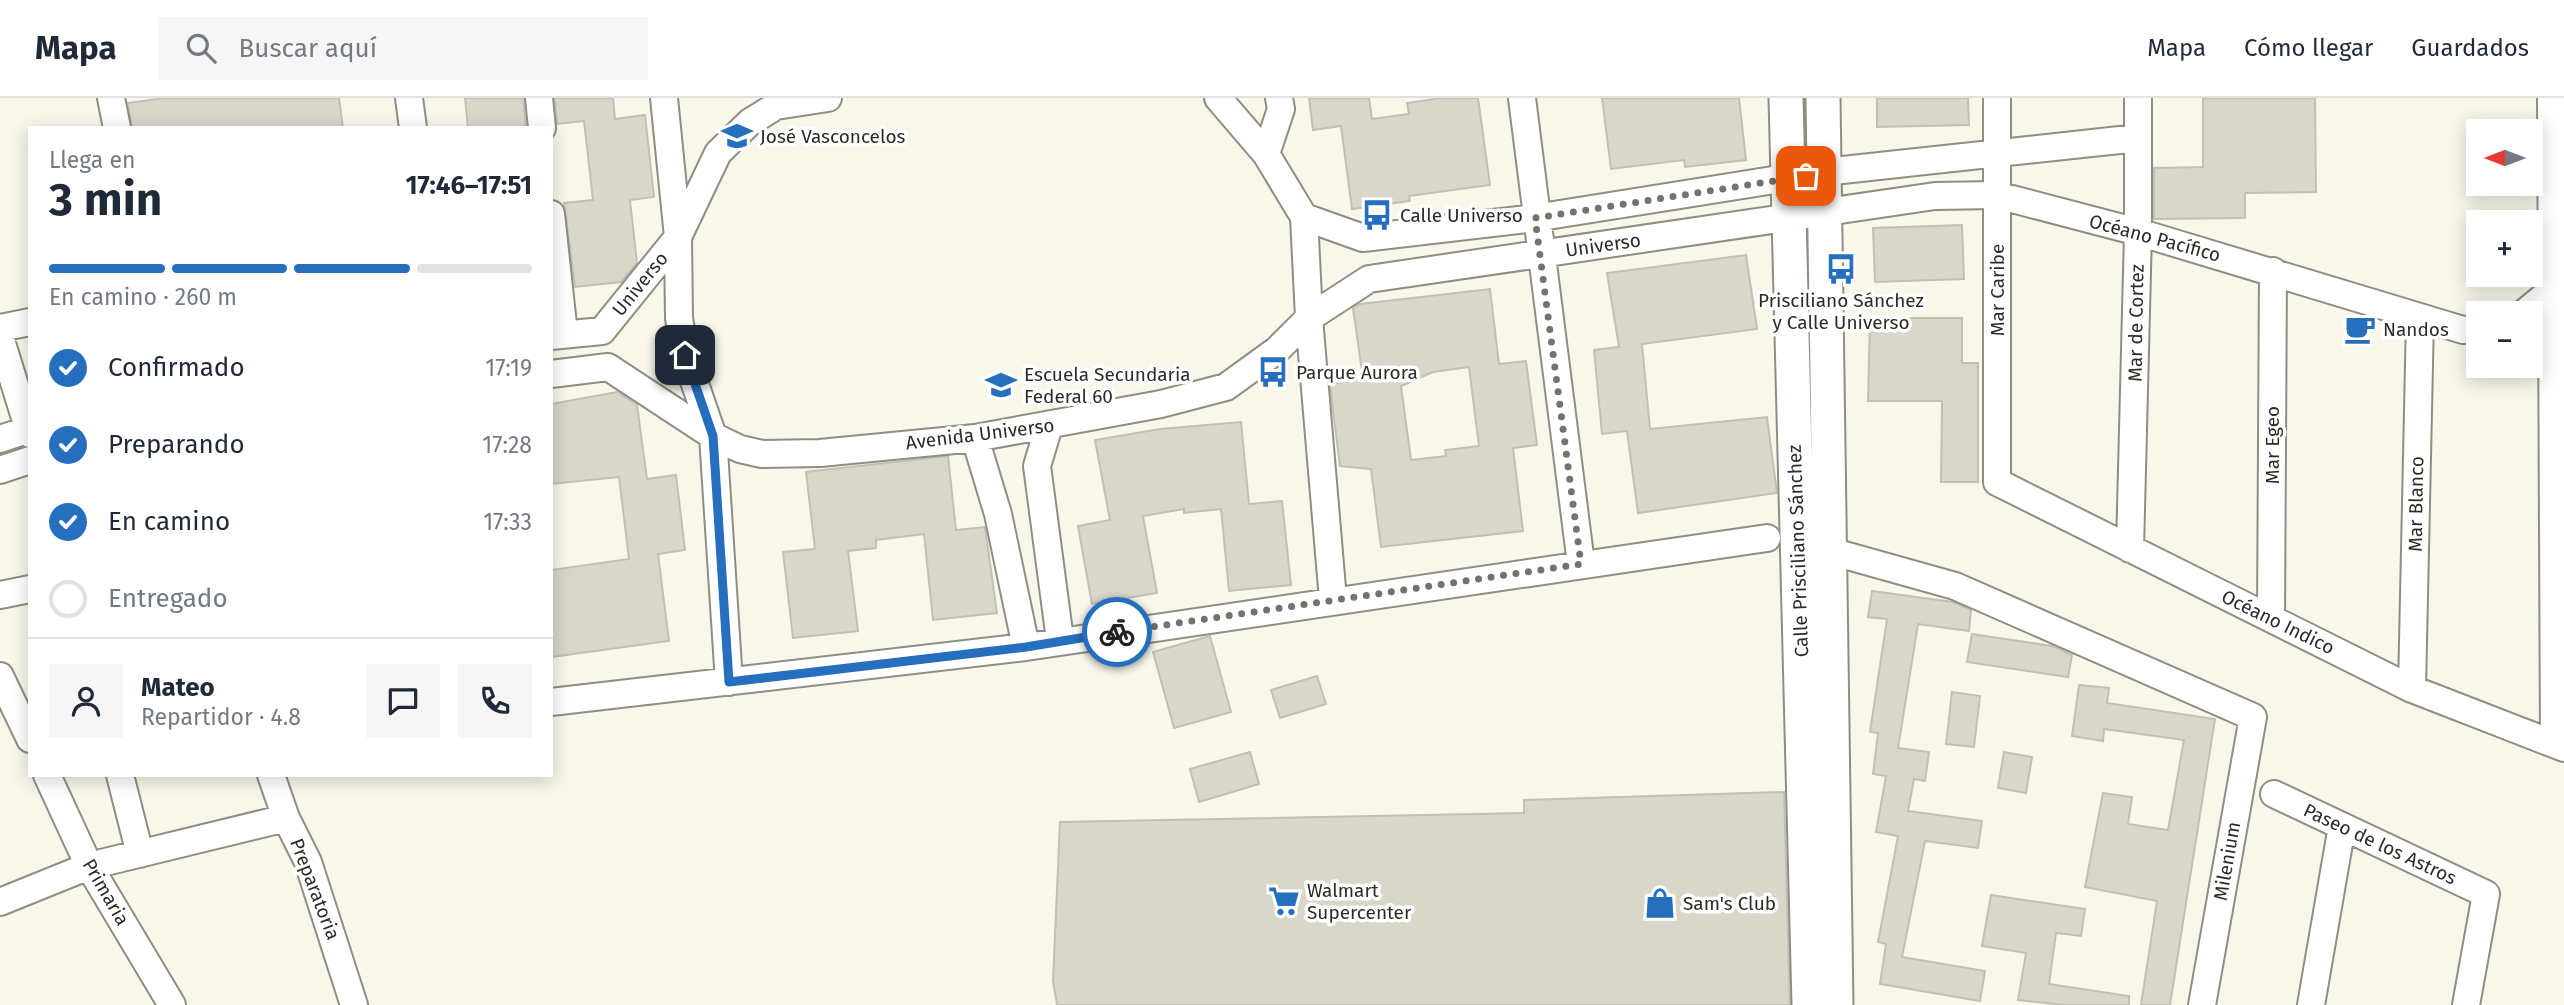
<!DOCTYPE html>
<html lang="es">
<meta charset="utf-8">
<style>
:root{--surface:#fff;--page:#f6f6f7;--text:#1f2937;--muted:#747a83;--line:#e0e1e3;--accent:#266fbf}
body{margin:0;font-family:"Fira Sans",sans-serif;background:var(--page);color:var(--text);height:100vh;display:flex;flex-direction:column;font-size:26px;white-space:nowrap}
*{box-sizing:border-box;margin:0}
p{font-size:23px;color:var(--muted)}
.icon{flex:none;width:38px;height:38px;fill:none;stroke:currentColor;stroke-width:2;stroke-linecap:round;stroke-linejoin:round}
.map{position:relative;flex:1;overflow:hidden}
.sheet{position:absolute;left:28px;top:28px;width:525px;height:651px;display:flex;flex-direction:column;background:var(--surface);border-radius:0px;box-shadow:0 4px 18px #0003}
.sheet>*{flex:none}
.needle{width:46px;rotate:270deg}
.buttons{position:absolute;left:2466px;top:21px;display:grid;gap:14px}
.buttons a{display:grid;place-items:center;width:77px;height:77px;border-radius:0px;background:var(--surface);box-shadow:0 4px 18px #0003;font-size:35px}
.pin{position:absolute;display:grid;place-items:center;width:60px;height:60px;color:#fff;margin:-30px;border-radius:14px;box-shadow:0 4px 10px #0006}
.courier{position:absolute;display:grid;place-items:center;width:70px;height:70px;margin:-35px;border:5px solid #266fbf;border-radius:50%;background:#fff;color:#222;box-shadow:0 2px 9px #0007}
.headline em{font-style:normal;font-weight:700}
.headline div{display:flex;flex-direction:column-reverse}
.headline{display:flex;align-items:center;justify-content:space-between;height:119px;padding:0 21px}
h1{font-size:46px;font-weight:700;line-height:52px}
.bar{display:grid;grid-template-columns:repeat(4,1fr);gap:10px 7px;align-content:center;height:84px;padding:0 21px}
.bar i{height:9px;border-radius:5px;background:var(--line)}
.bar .active{background:var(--accent)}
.bar p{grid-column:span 4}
.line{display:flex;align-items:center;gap:18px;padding:0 21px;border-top:2px solid var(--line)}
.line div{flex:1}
.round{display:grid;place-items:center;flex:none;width:74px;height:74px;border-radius:0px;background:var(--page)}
ol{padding:0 21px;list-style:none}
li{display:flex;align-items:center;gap:21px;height:77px}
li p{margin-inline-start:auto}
li .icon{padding:7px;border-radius:50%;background:var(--accent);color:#fff;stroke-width:4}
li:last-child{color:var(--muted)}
li i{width:38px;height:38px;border:4px solid var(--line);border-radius:50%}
header{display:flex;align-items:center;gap:42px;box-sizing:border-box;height:98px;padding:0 35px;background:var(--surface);border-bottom:2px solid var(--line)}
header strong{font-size:33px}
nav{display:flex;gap:38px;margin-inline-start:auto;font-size:24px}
.search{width:490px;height:63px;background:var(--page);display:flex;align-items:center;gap:18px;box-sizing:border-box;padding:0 24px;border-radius:0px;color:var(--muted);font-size:26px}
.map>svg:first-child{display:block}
</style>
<header>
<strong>Mapa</strong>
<div class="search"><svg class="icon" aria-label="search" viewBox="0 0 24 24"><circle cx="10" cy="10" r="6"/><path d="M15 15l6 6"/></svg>Buscar aquí</div>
<nav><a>Mapa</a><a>Cómo llegar</a><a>Guardados</a></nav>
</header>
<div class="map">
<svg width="2564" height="907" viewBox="0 0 2564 907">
<rect width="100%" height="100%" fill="#f8f7ea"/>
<path fill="#d8d7ca" stroke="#c1c0b3" stroke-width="2" fill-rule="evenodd" d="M164,0h175l4,30h-211l-4,-25z
M465,0h58l3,30h-58z
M555,0h58l2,21 30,-4 9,82 -24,3 7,63 -16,19 -46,5 -11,-84 29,-3 -9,-79 -27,3z
M1309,0h60l3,21 37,-5 -2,-11 34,-5h37l12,87 -81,11 1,5 -58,8 -11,-83 -28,4z
M1602,0h137l7,62 -61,7 -1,-7 -73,9z
M1877,0h91l1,27 -92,2z
M2203,0h112l1,94 -71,1v25l-91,1v-51l49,-1z
M1962,127l2,54 -89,3 -2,-54z
M1746,157l11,74 -115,15 8,85 117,-12 10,76 -139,20 -11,-82 -25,3 -8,-84 25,-3 -12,-74z
M1490,191l9,75 27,-3 11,84 -24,3 10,83 -142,16 -10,-78 -31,-3 -7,-56 -3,-26 33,-5 -10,-71 7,-4zM1469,269l10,79 -34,4 1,6 -35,4 -10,-74 32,-14z
M1870,220h92v45h16v119h-37l1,-81h-74z
M617,294l20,13 10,74 29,-4 9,75 -27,4 11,87 -118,16v-87l78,-11 -10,-82 -68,7v-80z
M1241,324l8,82 33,-3 9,84 -62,6 -8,-82 -37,4v-4l-41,7 14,77 -65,11 -14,-78 32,-6 -15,-80 65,-11z
M948,358l8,74 29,-3 12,86 -64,7 -9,-86 -48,6v8l-28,3 10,80 -65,7 -10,-86 32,-3 -9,-77z
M1872,493l81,11 18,8 -2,21 -51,-7 -20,124 31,4 -4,29 -11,-2 -6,32 74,10 -4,27 -53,-7 -23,116 83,14 -5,30 -100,-17 6,-40 -8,-2 20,-106 -22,-4 10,-56 -13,-2 5,-41 -8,-1 17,-113 -19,-2z
M1972,536l80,12 20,9 -4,22 -101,-15z
M1210,538l21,76 -57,16 -21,-76z
M1317,578l9,28 -46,14 -9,-28z
M2079,587l30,3 -2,15 108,16 -45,286h-29l16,-104 -72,-14 18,-94 29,4 -4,27 40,6 16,-90 -80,-11 -1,12 -31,-5z
M1952,594l28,4 -6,51 -28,-3z
M1250,654l9,32 -60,18 -9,-33z
M2004,654l28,5 -6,36 -28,-5z
M1784,694l6,213h-733l-4,-24 7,-159 464,-9v-13z
M1991,797l94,14 -4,27 -25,-3 -7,51 80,12v9h-65l-46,-5 8,-47 -44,-7z"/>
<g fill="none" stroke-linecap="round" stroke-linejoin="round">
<defs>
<path id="minor" d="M111,0l6,30
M409,0l4,30
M539,0l3,30
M664,0l14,139 1,81 6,37 28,81 16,246
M1218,0l48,56 38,63 5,101 24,282
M1522,0l59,466
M1997,0v384l415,207 152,59
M2551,0l3,646
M1266,56l15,-45 -2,-11
M551,116l13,120
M1304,119l59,21 172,-20 289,-46 314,-34
M2524,215l27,-22
M0,230l30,-6
M551,238l51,-5 76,-94 40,-84 32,-31 26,-16 52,-8
M0,239l30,97
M551,276l57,-7 105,69 27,13 22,5 58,-1 155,-15 186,-34 65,-17 51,-37 32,-32 60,-39 566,-83 62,-1 141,37 325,98 15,-1
M1049,328l-12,40 23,174
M975,340l23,76 28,133
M0,341l30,-10
M0,372l30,-10
M2130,451l8,-317v-134
M1830,453l125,35 298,131 -51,288
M0,497l30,-6
M2271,520l2,-347
M0,578l30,63
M2412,591l8,-371
M551,604l475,-55 741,-109
M47,677l42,91 83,139
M120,677l20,79
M271,677l15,43 22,44 46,143
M2274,696l212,100 -20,111
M0,804l89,-36 197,-48
M2311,907l31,-179"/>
<path id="major" d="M1786,0l23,907
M1823,0l13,907"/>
</defs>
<use href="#minor" stroke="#8f8e81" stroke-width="30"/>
<use href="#major" stroke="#8f8e81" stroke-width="37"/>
<use href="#minor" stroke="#fff" stroke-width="26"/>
<use href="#major" stroke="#fff" stroke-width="33"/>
</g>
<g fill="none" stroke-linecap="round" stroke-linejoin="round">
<path stroke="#73736b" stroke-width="7" stroke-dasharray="0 12.6" d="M1117,534l464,-68 -46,-346 271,-42"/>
<path stroke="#266fbf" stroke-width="9" d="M685,257l28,81 16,246 297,-35 91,-15"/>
</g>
<defs>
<symbol id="school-bare" viewBox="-9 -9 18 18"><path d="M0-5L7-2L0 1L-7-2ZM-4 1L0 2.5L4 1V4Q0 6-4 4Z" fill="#266fbf" stroke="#fff" stroke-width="2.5" paint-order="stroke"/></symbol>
<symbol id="bus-bare" viewBox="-9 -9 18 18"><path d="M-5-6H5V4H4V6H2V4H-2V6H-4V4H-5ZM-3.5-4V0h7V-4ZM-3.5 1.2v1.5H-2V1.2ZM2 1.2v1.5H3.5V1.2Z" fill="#266fbf" stroke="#fff" stroke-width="2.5" paint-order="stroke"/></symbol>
<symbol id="cafe-bare" viewBox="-9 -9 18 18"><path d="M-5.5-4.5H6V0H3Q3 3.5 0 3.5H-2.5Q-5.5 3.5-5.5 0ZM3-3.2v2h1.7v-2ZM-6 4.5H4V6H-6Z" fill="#266fbf" stroke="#fff" stroke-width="2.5" paint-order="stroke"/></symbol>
<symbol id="supermarket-bare" viewBox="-9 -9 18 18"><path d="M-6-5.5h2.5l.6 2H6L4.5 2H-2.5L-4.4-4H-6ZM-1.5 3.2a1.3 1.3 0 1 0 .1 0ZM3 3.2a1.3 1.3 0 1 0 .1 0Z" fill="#266fbf" stroke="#fff" stroke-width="2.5" paint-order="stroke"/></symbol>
<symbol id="shop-bare" viewBox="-9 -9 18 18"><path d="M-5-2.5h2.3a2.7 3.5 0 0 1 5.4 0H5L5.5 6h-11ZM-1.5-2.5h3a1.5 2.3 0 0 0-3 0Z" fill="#266fbf" stroke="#fff" stroke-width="2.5" paint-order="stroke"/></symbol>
</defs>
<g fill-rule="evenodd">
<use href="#school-bare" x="715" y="16" width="44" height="44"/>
<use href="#bus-bare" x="1355" y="95" width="44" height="44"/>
<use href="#bus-bare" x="1819" y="149" width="44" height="44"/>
<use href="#cafe-bare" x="2338" y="209" width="44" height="44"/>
<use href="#bus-bare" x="1251" y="252" width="44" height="44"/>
<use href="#school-bare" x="979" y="265" width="44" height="44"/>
<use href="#supermarket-bare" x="1262" y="781" width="44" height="44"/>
<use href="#shop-bare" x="1638" y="783" width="44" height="44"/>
</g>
<g text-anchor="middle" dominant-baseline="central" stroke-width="7" stroke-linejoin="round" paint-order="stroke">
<g font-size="19" fill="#2c2c26" stroke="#fff" text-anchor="start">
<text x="760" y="38">José Vasconcelos</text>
<text x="1400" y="117">Calle Universo</text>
<text x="1841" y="202" text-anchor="middle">Prisciliano Sánchez<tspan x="1841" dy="22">y Calle Universo</tspan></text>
<text x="2383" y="231">Nandos</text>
<text x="1296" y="274">Parque Aurora</text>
<text x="1024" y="276">Escuela Secundaria<tspan x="1024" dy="22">Federal 60</tspan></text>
<text x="1307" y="792">Walmart<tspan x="1307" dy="22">Supercenter</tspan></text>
<text x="1683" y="805">Sam's Club</text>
</g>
<g font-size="19" fill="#2c2c26" stroke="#fff">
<text transform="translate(2155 140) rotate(15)">Océano Pacífico</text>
<text transform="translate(1603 147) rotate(-8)">Universo</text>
<text transform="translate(640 186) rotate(-51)">Universo</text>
<text transform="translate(1997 192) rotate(-90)">Mar Caribe</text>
<text transform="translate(2136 225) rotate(-89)">Mar de Cortez</text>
<text transform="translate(980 336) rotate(-7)">Avenida Universo</text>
<text transform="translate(2272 347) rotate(-90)">Mar Egeo</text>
<text transform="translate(2416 406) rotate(-89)">Mar Blanco</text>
<text transform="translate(1798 453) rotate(-92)">Calle Prisciliano Sánchez</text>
<text transform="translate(2278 524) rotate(26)">Océano Indico</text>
<text transform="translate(2380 746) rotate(25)">Paseo de los Astros</text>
<text transform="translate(2227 763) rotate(-80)">Milenium</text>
<text transform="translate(315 791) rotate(69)">Preparatoria</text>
<text transform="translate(106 794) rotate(60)">Primaria</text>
</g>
</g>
</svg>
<div class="buttons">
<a><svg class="needle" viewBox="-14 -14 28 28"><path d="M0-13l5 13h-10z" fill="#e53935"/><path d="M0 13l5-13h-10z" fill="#747a83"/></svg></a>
<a>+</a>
<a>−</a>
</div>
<div class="pin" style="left:1806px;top:78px;background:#ea580c"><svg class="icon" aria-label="bag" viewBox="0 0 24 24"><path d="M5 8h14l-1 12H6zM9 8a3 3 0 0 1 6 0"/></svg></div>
<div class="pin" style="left:685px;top:257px;background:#1f2937"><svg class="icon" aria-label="home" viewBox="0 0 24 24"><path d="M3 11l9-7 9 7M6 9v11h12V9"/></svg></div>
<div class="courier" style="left:1117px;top:534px"><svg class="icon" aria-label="bike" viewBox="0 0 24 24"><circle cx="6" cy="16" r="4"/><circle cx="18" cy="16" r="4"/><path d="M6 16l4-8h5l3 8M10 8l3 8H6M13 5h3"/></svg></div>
<section class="sheet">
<div class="headline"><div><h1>3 min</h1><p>Llega en</p></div><em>17:46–17:51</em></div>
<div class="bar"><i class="active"></i><i class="active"></i><i class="active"></i><i></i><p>En camino · 260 m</p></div>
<ol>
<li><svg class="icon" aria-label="check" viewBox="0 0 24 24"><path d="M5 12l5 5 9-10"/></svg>Confirmado<p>17:19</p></li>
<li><svg class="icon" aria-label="check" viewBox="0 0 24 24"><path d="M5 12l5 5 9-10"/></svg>Preparando<p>17:28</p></li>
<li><svg class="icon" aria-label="check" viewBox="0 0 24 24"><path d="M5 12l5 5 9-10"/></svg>En camino<p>17:33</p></li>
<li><i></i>Entregado</li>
</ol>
<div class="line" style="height:126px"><a class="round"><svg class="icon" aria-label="person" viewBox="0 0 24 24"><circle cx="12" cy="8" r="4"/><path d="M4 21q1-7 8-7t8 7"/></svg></a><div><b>Mateo</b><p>Repartidor · 4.8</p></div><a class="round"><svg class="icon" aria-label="chat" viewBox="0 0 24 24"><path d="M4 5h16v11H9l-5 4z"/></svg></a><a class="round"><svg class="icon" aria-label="phone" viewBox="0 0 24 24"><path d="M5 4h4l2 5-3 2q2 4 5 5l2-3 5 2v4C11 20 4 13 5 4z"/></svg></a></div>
</section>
</div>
